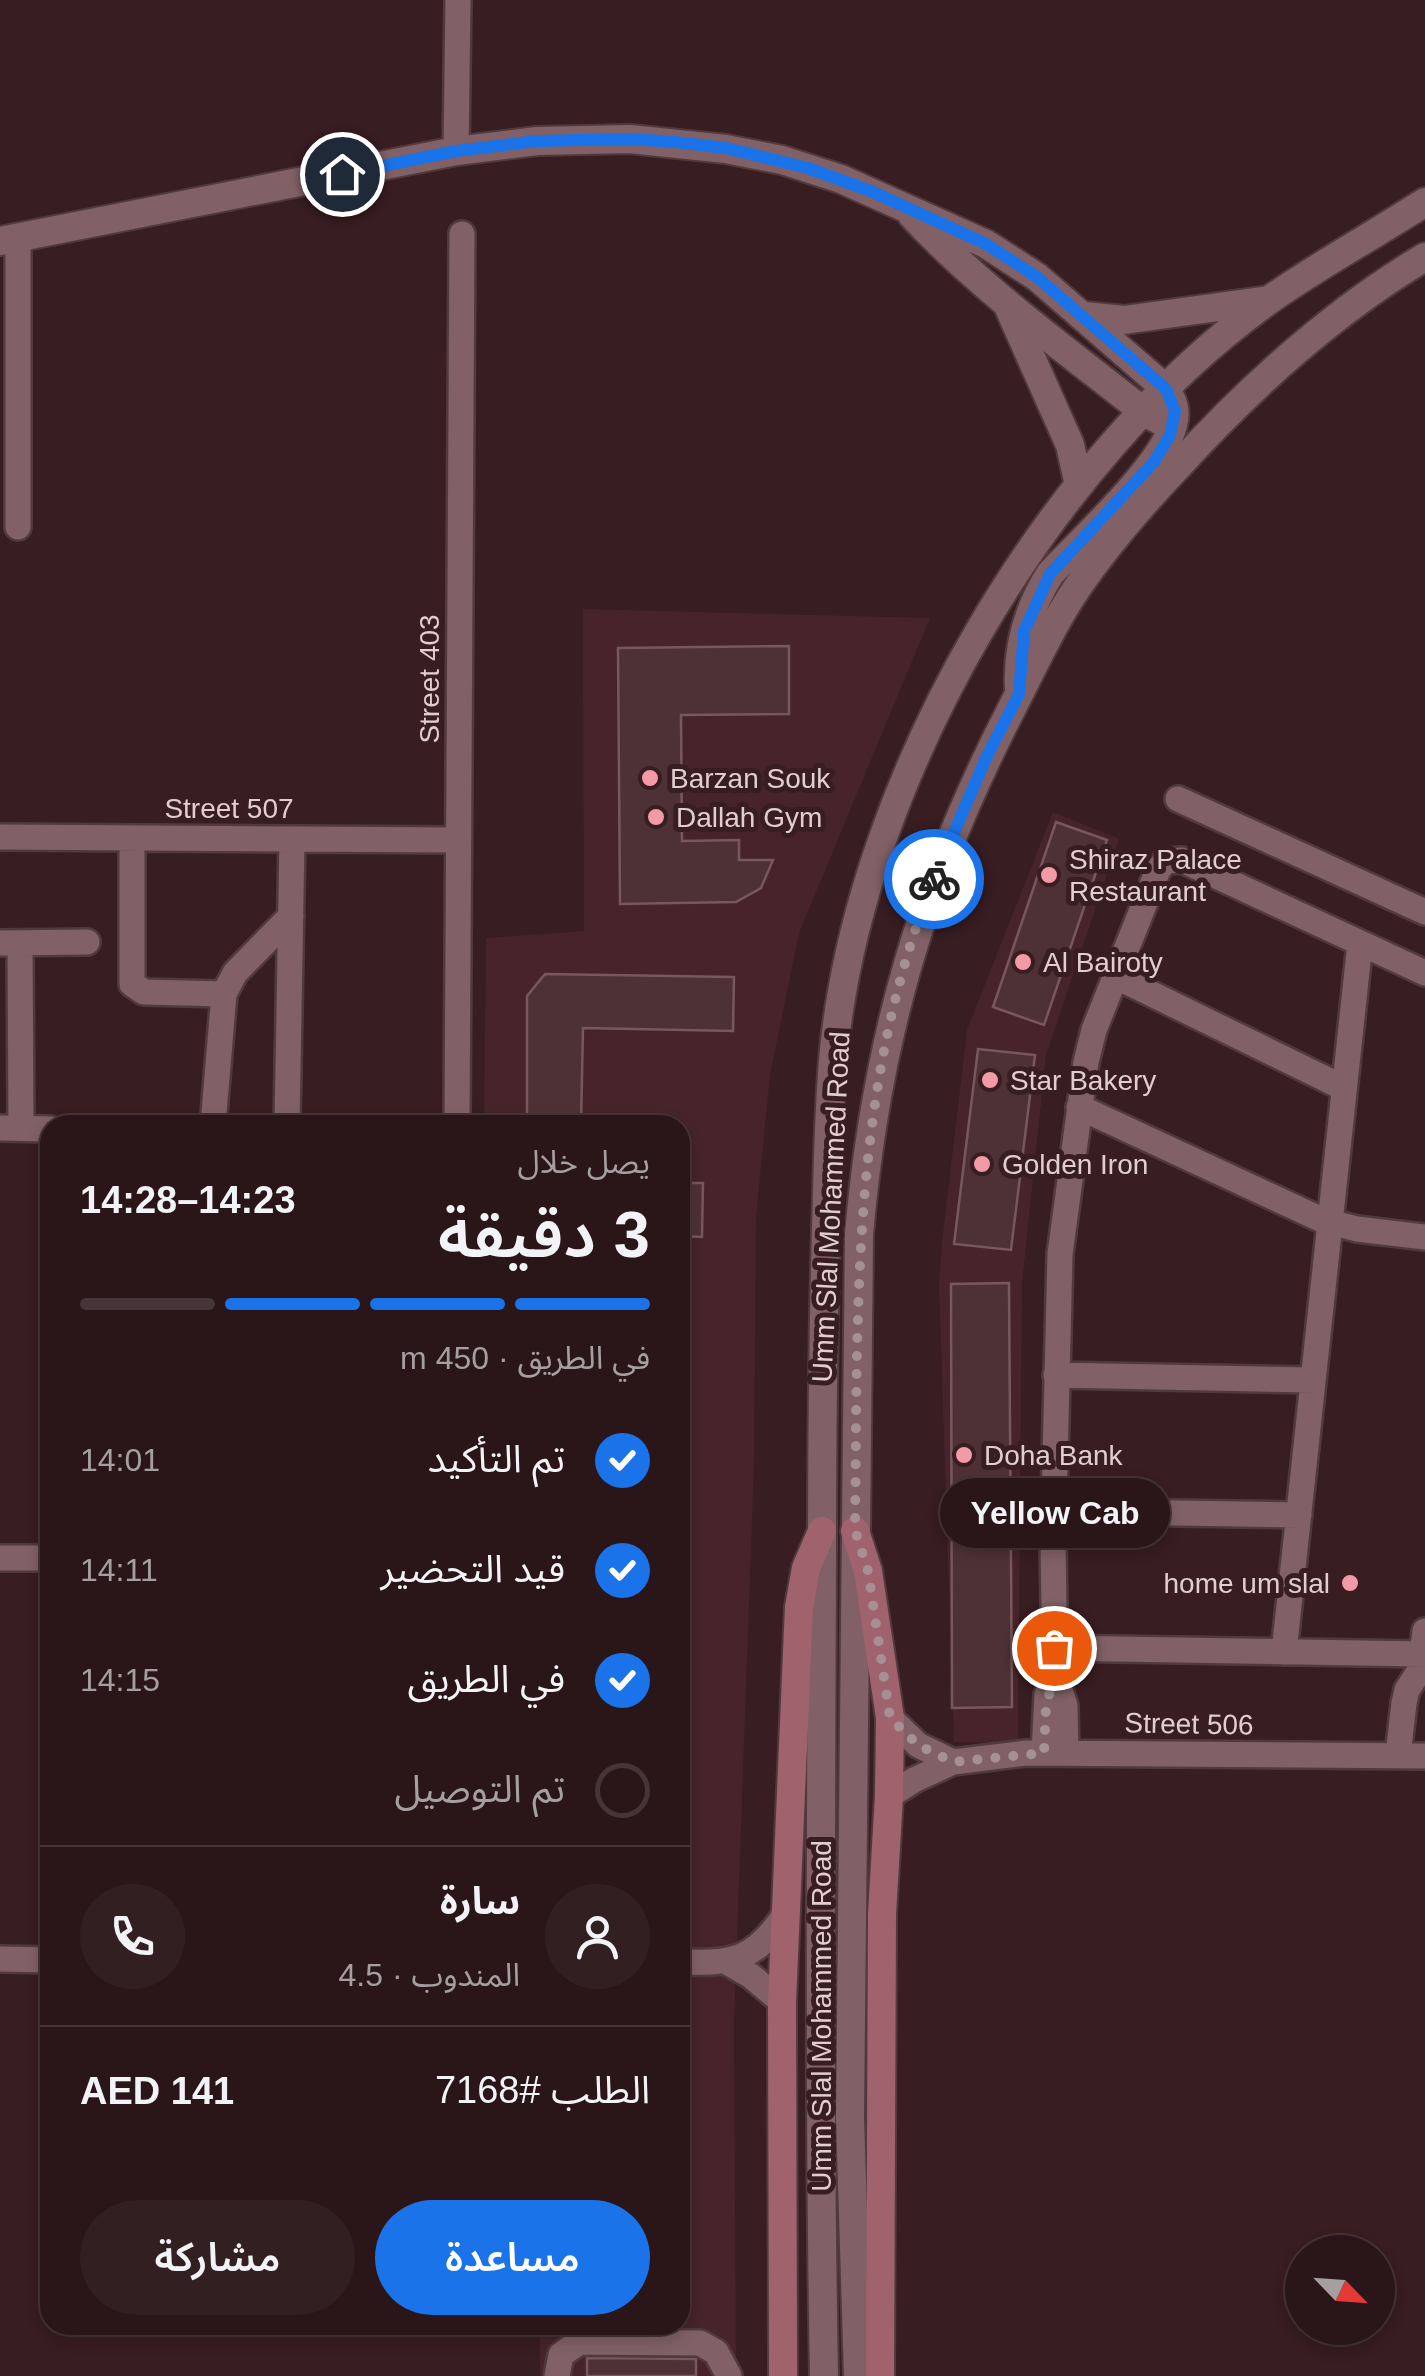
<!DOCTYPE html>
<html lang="ar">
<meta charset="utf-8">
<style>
:root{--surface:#2a1619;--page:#321f22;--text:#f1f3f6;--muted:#a59fa2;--line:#463538;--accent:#1a73e8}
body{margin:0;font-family:Helvetica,"Noto Sans Arabic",sans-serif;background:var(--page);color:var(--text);direction:rtl;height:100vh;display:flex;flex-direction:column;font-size:38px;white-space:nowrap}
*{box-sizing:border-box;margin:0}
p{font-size:32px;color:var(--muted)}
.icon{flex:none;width:55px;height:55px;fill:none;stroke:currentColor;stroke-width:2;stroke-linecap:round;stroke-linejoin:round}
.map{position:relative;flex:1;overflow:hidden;direction:ltr}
.panel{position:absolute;left:40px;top:1115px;width:650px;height:1220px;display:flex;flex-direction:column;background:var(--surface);border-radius:30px;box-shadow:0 5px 15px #0003,0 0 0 2px var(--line);direction:rtl}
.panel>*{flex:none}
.needle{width:65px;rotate:115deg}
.tools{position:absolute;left:1285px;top:2235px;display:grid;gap:20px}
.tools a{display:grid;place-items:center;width:110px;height:110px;border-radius:50%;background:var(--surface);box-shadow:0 5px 15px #0003,0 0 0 2px var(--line);font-size:50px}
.pin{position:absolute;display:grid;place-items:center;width:85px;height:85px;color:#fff;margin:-42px;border:5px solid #fff;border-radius:50%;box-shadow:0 2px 10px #0007}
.courier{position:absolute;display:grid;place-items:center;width:100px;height:100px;margin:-50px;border:8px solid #1a73e8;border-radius:50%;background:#fff;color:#222;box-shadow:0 2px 12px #0007}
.bubble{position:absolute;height:70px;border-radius:35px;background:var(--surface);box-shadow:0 5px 15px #0003,0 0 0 2px var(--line);font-size:32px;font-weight:600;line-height:70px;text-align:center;direction:rtl}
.overview em{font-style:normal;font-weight:600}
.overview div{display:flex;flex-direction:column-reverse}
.overview{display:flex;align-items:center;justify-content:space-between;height:170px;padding:0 40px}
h1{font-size:65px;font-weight:600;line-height:75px}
.bar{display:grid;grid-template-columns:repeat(4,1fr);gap:15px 10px;align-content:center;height:120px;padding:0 40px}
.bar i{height:12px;border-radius:8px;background:var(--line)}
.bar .on{background:var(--accent)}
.bar p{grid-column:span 4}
.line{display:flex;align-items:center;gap:25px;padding:0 40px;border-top:2px solid var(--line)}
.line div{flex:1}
.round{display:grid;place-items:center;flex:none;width:105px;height:105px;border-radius:52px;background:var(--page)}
ol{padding:0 40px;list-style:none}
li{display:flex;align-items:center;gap:30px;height:110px}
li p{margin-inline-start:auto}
li .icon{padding:10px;border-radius:50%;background:var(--accent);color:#fff;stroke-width:4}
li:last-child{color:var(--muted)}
li i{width:55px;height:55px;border:5px solid var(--line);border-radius:50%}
.primary-button{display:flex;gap:20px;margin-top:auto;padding:20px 40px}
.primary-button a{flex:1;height:115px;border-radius:60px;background:var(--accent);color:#fff;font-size:40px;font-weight:600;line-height:115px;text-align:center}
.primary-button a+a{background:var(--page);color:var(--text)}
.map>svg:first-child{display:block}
</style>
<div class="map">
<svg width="1425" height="2376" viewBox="0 0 1425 2376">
<rect width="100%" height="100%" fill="#381d21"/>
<path fill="#46242a" d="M583,609l347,9 -131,315 -29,142 -14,141 -2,247 -20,561 2,352h-196v-42l-98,-3v-6h238v-1200h-196l2,-187 98,-7z
M1053,812l66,27 -73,216 -24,228 -4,460 -64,-1 -15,-458 3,-42 25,-212z"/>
<path fill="#4e3135" stroke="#78585c" stroke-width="2.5" d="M789,646v68l-108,1 1,126 57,-1v20h34l-12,28 -25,14 -116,2 -2,-256z
M1056,822l51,18 -63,185 -51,-18z
M545,974l189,3 -1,54 -150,-3 -2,97h-54v-129z
M978,1049l57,6 -24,195 -57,-6z
M680,1183h23l-1,54 -22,-1z
M1009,1283l3,424 -60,1 -1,-424z
M587,2358l109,1v17h-109z"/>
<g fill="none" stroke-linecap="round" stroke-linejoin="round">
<defs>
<path id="minor" d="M456,151l2,-151
M18,527v-289
M1178,799l247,113
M0,837l458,3
M132,838v146l12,8 80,2
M0,943l87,-1
M20,943l1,185
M1115,976l229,112
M1079,1107l243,113 35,9 68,8
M213,1125l11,-131 11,-21 56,-57
M287,1125l5,-286
M457,1125l5,-891
M0,1128l50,1
M1056,1375l257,5
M1053,1511l246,4
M0,1558h50
M1054,1648l369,6
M1284,1652l76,-709
M890,1718l28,27 35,17
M1044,1753l3,-58 8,-21
M1066,1753l-1,-47 -10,-32 -2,-130 7,-290 26,-192 8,-32 64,-160 7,-9 17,-1 243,113
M1398,1755l6,-52 3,-13 13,-20 5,-39
M889,1796l25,-16 39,-18 73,-9 399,3
M0,1959l50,1
M680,1962c52,1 73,0 104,-46
M727,1962l24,14 31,26
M557,2376l4,-21 18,-13 121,1 16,9 13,24"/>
<path id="tertiary" d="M912,215c69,74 153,134 232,197l15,8
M0,241l456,-90 81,-10 93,-2 96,10 56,11 59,19 145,65 51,33 129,112c7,12 11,22 7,36 -10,40 -92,116 -123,149 -22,35 -33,72 -31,114
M1009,308l61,137 9,40
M1084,316l40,4 145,-20
M824,2376c-5,-273 -3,-547 -2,-820 0,-109 1,-217 4,-326 2,-59 2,-120 8,-180 27,-273 214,-593 438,-752 49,-34 102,-63 153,-96
M858,2376l-8,-259 9,-883c17,-194 63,-352 153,-526 20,-39 40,-83 65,-120 30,-44 64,-83 101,-122 73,-80 153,-153 247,-209"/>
<path id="secondary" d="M855,1531l13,40 22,147 -1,78 -7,118 -2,462
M783,2376l-1,-374 17,-395 7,-39 16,-37"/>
</defs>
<use href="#minor" stroke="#513a3e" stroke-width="30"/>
<use href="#tertiary" stroke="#513a3e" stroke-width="32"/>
<use href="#secondary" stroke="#513a3e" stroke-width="32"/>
<use href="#minor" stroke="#816165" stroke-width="25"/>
<use href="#tertiary" stroke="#816165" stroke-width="28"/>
<use href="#secondary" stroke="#a0636e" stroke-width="28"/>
</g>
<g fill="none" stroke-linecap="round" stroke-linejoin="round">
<path stroke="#a69093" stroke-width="10" stroke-dasharray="0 18" d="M934,879c-84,208 -76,432 -79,651l13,41 22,147 28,27 35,17 91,-9 2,-47 9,-32 -1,-26"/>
<path stroke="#1a73e8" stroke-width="12" d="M342,174l114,-23 80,-10 94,-2 46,3 50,6 82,20 65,24 113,52 51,33 129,112 9,22 -5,24 -16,27 -104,112 -26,57 -5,63 -33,64 -52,121"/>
</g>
<g fill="#f39aa7" stroke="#381d21" stroke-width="4">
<circle cx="650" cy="778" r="10"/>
<circle cx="656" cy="817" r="10"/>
<circle cx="1049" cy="875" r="10"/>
<circle cx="1023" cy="962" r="10"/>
<circle cx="990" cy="1080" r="10"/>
<circle cx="982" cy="1164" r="10"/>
<circle cx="964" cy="1455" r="10"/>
<circle cx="1350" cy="1583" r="10"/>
</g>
<g text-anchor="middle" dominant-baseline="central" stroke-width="10" stroke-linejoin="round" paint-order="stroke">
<g font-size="28" fill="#e1ced0" stroke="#381d21">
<text transform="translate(429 679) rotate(-90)">Street 403</text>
<text x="229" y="808">Street 507</text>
<text transform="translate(831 1207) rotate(-87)">Umm Slal Mohammed Road</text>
<text transform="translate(1189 1724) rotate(1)">Street 506</text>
<text transform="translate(821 2016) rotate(-90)">Umm Slal Mohammed Road</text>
</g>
<g font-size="28" fill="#e1ced0" stroke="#381d21" text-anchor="start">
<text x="670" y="778">Barzan Souk</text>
<text x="676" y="817">Dallah Gym</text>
<text x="1069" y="859">Shiraz Palace<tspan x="1069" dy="32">Restaurant</tspan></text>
<text x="1043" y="962">Al Bairoty</text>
<text x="1010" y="1080">Star Bakery</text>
<text x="1002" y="1164">Golden Iron</text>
<text x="984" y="1455">Doha Bank</text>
<text x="1330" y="1583" text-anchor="end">home um slal</text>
</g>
</g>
</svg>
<div class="tools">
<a><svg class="needle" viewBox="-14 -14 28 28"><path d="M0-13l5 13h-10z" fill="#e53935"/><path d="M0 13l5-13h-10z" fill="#a59fa2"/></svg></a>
</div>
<div class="pin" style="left:1054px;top:1648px;background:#ea580c"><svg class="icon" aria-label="bag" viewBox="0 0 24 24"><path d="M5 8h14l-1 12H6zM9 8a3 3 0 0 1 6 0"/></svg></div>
<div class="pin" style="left:342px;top:174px;background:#1f2937"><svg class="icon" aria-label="home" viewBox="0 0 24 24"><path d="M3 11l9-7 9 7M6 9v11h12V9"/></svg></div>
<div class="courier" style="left:934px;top:879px"><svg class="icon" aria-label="bike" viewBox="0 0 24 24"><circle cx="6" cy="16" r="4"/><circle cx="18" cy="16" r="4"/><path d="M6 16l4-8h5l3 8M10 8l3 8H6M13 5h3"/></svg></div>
<div class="bubble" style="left:940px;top:1478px;width:230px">Yellow Cab</div>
<section class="panel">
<div class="overview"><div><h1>3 دقيقة</h1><p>يصل خلال</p></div><em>14:23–14:28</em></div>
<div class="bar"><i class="on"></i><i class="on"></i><i class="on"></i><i></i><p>في الطريق · 450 m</p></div>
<ol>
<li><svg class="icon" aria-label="check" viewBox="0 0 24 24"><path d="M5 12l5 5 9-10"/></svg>تم التأكيد<p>14:01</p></li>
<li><svg class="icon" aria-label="check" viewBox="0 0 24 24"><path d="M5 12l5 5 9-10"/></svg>قيد التحضير<p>14:11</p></li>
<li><svg class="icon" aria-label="check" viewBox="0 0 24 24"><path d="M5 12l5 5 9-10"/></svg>في الطريق<p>14:15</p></li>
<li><i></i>تم التوصيل</li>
</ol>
<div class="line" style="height:180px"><a class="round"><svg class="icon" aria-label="person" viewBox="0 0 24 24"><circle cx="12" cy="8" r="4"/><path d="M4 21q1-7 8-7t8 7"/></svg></a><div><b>سارة</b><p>المندوب · 4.5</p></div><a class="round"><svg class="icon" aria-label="phone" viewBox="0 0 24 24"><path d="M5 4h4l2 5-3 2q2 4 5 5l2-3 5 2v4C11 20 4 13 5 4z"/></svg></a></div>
<div class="line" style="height:130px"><div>الطلب #7168</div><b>AED 141</b></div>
<div class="primary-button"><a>مساعدة</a><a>مشاركة</a></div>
</section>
</div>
